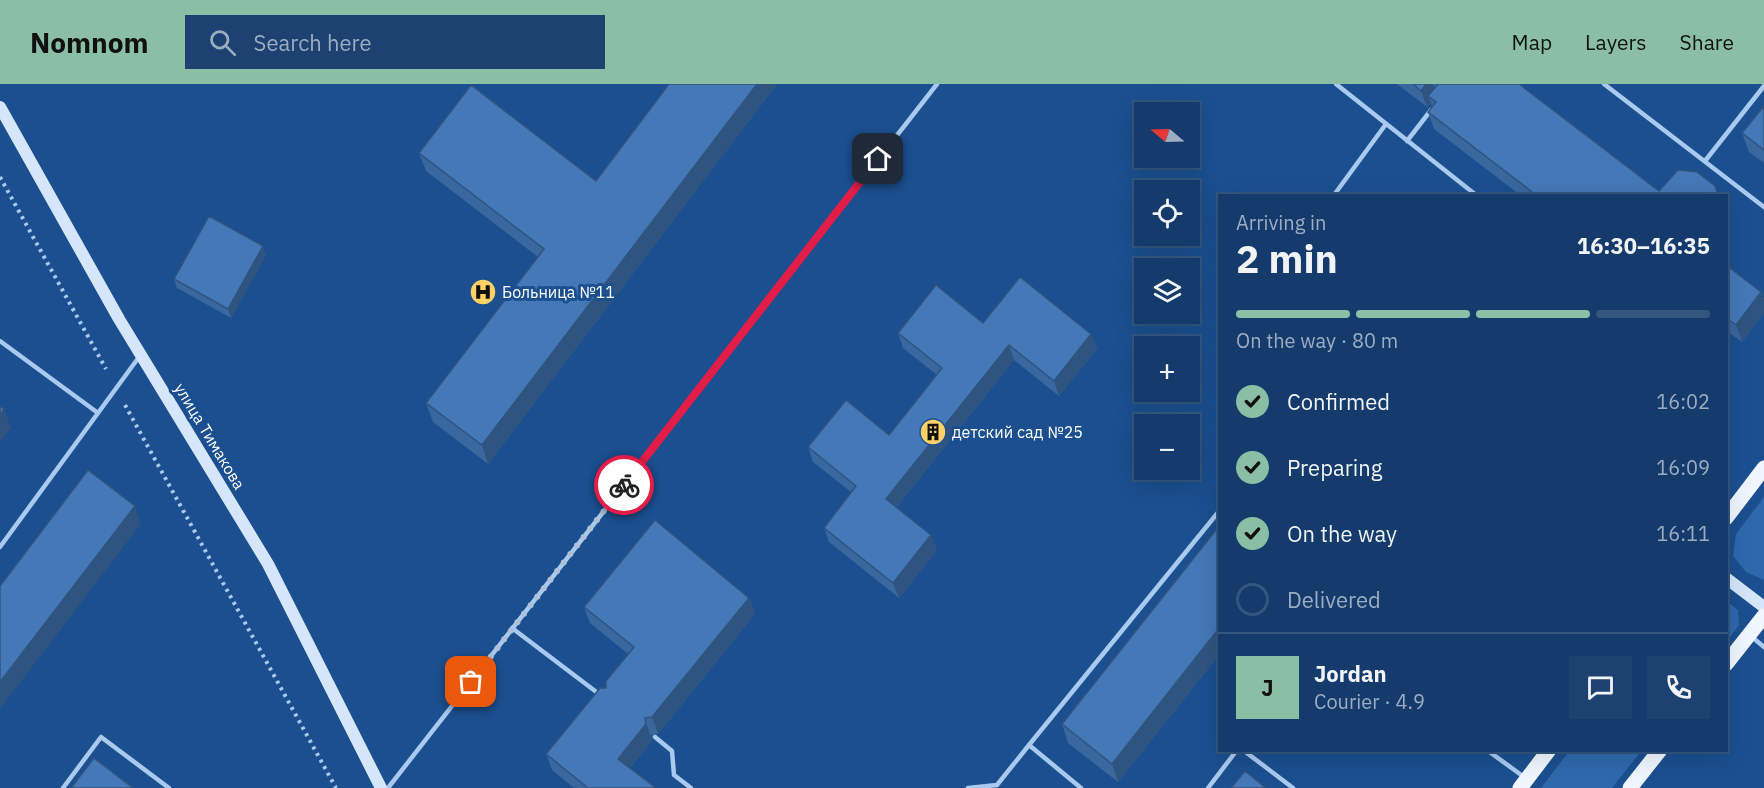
<!DOCTYPE html>
<meta charset="utf-8">
<style>
:root{--surface:#143b6b;--page:#1d4271;--text:#f1f3f6;--muted:#9dadc1;--line:#33557e;--accent:#8abfa5}
body{margin:0;font-family:"IBM Plex Sans",sans-serif;background:var(--page);color:var(--text);height:100vh;display:flex;flex-direction:column;font-size:22px;white-space:nowrap}
*{box-sizing:border-box;margin:0}
p{font-size:20px;color:var(--muted)}
.icon{flex:none;width:33px;height:33px;fill:none;stroke:currentColor;stroke-width:2;stroke-linecap:round;stroke-linejoin:round}
.map{position:relative;flex:1;overflow:hidden}
.sheet{position:absolute;left:1218px;top:110px;width:510px;height:558px;display:flex;flex-direction:column;background:var(--surface);border-radius:0px;box-shadow:0 6px 24px #0002,0 0 0 2px var(--line)}
.sheet>*{flex:none}
.needle{width:39px;rotate:289deg}
.tools{position:absolute;left:1134px;top:18px;display:grid;gap:12px}
.tools a{display:grid;place-items:center;width:66px;height:66px;border-radius:0px;background:var(--surface);box-shadow:0 6px 24px #0002,0 0 0 2px var(--line);font-size:30px}
.pin{position:absolute;display:grid;place-items:center;width:51px;height:51px;color:#fff;margin:-26px;border-radius:12px;box-shadow:0 3px 9px #0006}
.courier{position:absolute;display:grid;place-items:center;width:60px;height:60px;margin:-30px;border:4px solid #e11d48;border-radius:50%;background:#fff;color:#222;box-shadow:0 2px 8px #0007}
.overview em{font-style:normal;font-weight:700}
.overview div{display:flex;flex-direction:column-reverse}
.overview{display:flex;align-items:center;justify-content:space-between;height:102px;padding:0 18px}
h1{font-size:39px;font-weight:700;line-height:45px}
.bar{display:grid;grid-template-columns:repeat(4,1fr);gap:9px 6px;align-content:center;height:72px;padding:0 18px}
.bar i{height:8px;border-radius:4px;background:var(--line)}
.bar .on{background:var(--accent)}
.bar p{grid-column:span 4}
.line{display:flex;align-items:center;gap:15px;padding:0 18px;border-top:2px solid var(--line)}
.line div{flex:1}
.round{display:grid;place-items:center;flex:none;width:63px;height:63px;border-radius:0px;background:var(--page)}
ol{padding:0 18px;list-style:none}
li{display:flex;align-items:center;gap:18px;height:66px}
li p{margin-inline-start:auto}
li .icon{padding:6px;border-radius:50%;background:var(--accent);color:#111;stroke-width:4}
li:last-child{color:var(--muted)}
li i{width:33px;height:33px;border:3px solid var(--line);border-radius:50%}
header{display:flex;align-items:center;gap:36px;box-sizing:border-box;height:84px;padding:0 30px;background:var(--accent);color:#111}
header strong{font-size:28px}
nav{display:flex;gap:33px;margin-inline-start:auto;font-size:21px}
.search{width:420px;height:54px;background:var(--page);display:flex;align-items:center;gap:15px;box-sizing:border-box;padding:0 21px;border-radius:0px;color:var(--muted);font-size:22px}
.map>svg:first-child{display:block}
</style>
<header>
<strong>Nomnom</strong>
<div class="search"><svg class="icon" aria-label="search" viewBox="0 0 24 24"><circle cx="10" cy="10" r="6"/><path d="M15 15l6 6"/></svg>Search here</div>
<nav><a>Map</a><a>Layers</a><a>Share</a></nav>
</header>
<div class="map">
<svg width="1764" height="704" viewBox="0 0 1764 704">
<rect width="100%" height="100%" fill="#1b4f8f"/>
<path fill="#2e69ad" d="M1764,413v83l-18,-8 -13,-16 3,-22z
M1726,517l12,9 1,15 -12,16z
M1570,666h72l-30,38h-71z"/>
<g fill="none" stroke-linecap="round" stroke-linejoin="round">
<path stroke="#a9c9ee" stroke-width="4" stroke-dasharray="3 4.5" stroke-linecap="butt" d="M0,93l106,192
M125,321l211,383"/>
<path stroke="#a9c9ee" stroke-width="4.5" d="M1336,0l140,111
M1604,0l160,123
M1407,57l24,-31
M1705,77l59,-75
M1334,111l52,-71
M0,257l98,72
M0,463l139,-190
M512,544l87,66
M1752,553l12,10
M655,653l17,14 2,24 17,13
M1243,666l50,38
M1487,666l37,27
M63,704l38,-51 68,51
M388,704l549,-704
M968,704l29,-3 32,-40
M1081,704l-52,-43 191,-235
M1208,704l29,-38"/>
<path stroke="#d6e6fa" stroke-width="12" d="M0,23l119,212 149,245 113,224
M1726,494l38,29"/>
<path stroke="#f0f6ff" stroke-width="15" d="M1726,434l38,-50
M1726,580l38,-48
M1520,704l29,-38
M1630,704l30,-38"/>
</g>
<path fill="#3a679d" d="M669,0h108l-289,380 -55,-42 -7,-19 112,-146 -112,-86 -7,-18 177,28z
M1397,0h122l140,107 59,4h-198l-86,-66 -6,-17 4,-5 -1,-4 -4,4z
M1764,22v57l-15,-11 -7,-19z
M266,171l-35,63 -54,-30 -3,-9z
M1726,181l35,27 3,7v14l-22,29 -11,-8 -5,6z
M983,239l108,11 6,15 -38,47 -45,-36 -118,148 41,42 -38,48 -70,-56 -5,-14 27,-36 -38,-30 -5,-15 81,-12 48,-60 -34,-27 -5,-15z
M1220,441v129l-102,128 -50,-39 -6,-19z
M749,514l6,16 -97,120 -7,1 1,6 -22,27 26,20h-82l-22,-18 -6,-16 60,-66 22,-34 -38,-31 -6,-16z"/>
<path fill="#305480" d="M757,0h20l-289,380 -6,-19z
M1426,0h7l4,11 -9,1 3,7 -4,4 -6,-16z
M263,162l3,9 -35,63 -3,-9z
M1761,208l3,7v14l-22,29 -6,-17z
M1726,236l5,14 -5,6z
M1091,250l6,15 -38,47 -5,-15z
M1009,261l5,15 -123,154 -5,-15z
M4,325l7,19 -11,14v-27z
M135,422l6,18 -141,185v-27z
M931,451l6,15 -38,48 -6,-15z
M749,514l6,16 -97,120 -6,-17z
M1220,543v27l-102,128 -6,-18z
M645,634l7,23 -28,34 -6,-16z"/>
<path fill="#4478b7" stroke="#305480" stroke-width="1.5" d="M669,0h88l-275,361 -56,-42 118,-154 -125,-96 52,-68 125,96z
M1413,0h13l-5,7z
M1438,0h81l140,107 19,-21 19,2 18,14 3,9h-182l-108,-83 8,-10 -8,-6z
M1764,22v44l-22,-17z
M209,132l54,30 -35,63 -54,-30z
M1726,181l35,27 -25,33 -10,-7z
M1020,193l71,57 -37,47 -45,-36 -123,154 45,36 -38,48 -69,-55 32,-42 -48,-39 38,-47 43,35 53,-67 -44,-35 38,-48 47,38z
M0,322l4,3 -4,6z
M88,386l47,36 -135,176v-96z
M655,436l94,78 -97,119 -7,1 1,6 -28,35 38,29h-68l-42,-34 54,-66h6v-7l28,-34 -50,-40z
M1220,441v102l-108,137 -50,-40z
M94,674l39,30h-62z
M1245,687l21,17h-35z"/>
<g fill="none" stroke-linecap="round" stroke-linejoin="round">
<path stroke="#afc1d8" stroke-width="6" stroke-dasharray="0 10.8" d="M471,598l153,-197"/>
<path stroke="#e11d48" stroke-width="8" d="M624,401l254,-326"/>
</g>
<defs>
<symbol id="hospital-disc" viewBox="-11 -11 22 22"><circle r="9.5" fill="#ffd166" stroke="#1b4f8f"/><path d="M-5-5h3v3.5h4V-5h3V5h-3V1.5h-4V5h-3Z" fill="#111"/></symbol>
<symbol id="building-disc" viewBox="-11 -11 22 22"><circle r="9.5" fill="#ffd166" stroke="#1b4f8f"/><path d="M-4-6H4V6H1V3H-1V6H-4ZM-2.5-4.3h1.7v1.8h-1.7ZM.8-4.3h1.7v1.8H.8ZM-2.5-1h1.7V.8h-1.7ZM.8-1h1.7V.8H.8Z" fill="#111"/></symbol>
</defs>
<g fill-rule="evenodd">
<use href="#hospital-disc" x="468" y="193" width="30" height="30"/>
<use href="#building-disc" x="918" y="333" width="30" height="30"/>
</g>
<g text-anchor="middle" dominant-baseline="central" stroke-width="6" stroke-linejoin="round" paint-order="stroke">
<g font-size="16" fill="#fff" stroke="#1b4f8f" text-anchor="start">
<text x="502" y="208">Больница №11</text>
<text x="952" y="348">детский сад №25</text>
</g>
<g font-size="16" fill="#fff" stroke="#1b4f8f">
<text transform="translate(210 352) rotate(59)">улица Тимакова</text>
</g>
</g>
</svg>
<div class="tools">
<a><svg class="needle" viewBox="-14 -14 28 28"><path d="M0-13l5 13h-10z" fill="#e53935"/><path d="M0 13l5-13h-10z" fill="#9dadc1"/></svg></a>
<a><svg class="icon" aria-label="locate" viewBox="0 0 24 24"><circle cx="12" cy="12" r="6"/><path d="M12 2v4M12 18v4M2 12h4M18 12h4"/></svg></a>
<a><svg class="icon" aria-label="layers" viewBox="0 0 24 24"><path d="M12 4l9 5-9 5-9-5zM3 14l9 5 9-5"/></svg></a>
<a>+</a>
<a>−</a>
</div>
<div class="pin" style="left:471px;top:598px;background:#ea580c"><svg class="icon" aria-label="bag" viewBox="0 0 24 24"><path d="M5 8h14l-1 12H6zM9 8a3 3 0 0 1 6 0"/></svg></div>
<div class="pin" style="left:878px;top:75px;background:#1f2937"><svg class="icon" aria-label="home" viewBox="0 0 24 24"><path d="M3 11l9-7 9 7M6 9v11h12V9"/></svg></div>
<div class="courier" style="left:624px;top:401px"><svg class="icon" aria-label="bike" viewBox="0 0 24 24"><circle cx="6" cy="16" r="4"/><circle cx="18" cy="16" r="4"/><path d="M6 16l4-8h5l3 8M10 8l3 8H6M13 5h3"/></svg></div>
<section class="sheet">
<div class="overview"><div><h1>2 min</h1><p>Arriving in</p></div><em>16:30–16:35</em></div>
<div class="bar"><i class="on"></i><i class="on"></i><i class="on"></i><i></i><p>On the way · 80 m</p></div>
<ol>
<li><svg class="icon" aria-label="check" viewBox="0 0 24 24"><path d="M5 12l5 5 9-10"/></svg>Confirmed<p>16:02</p></li>
<li><svg class="icon" aria-label="check" viewBox="0 0 24 24"><path d="M5 12l5 5 9-10"/></svg>Preparing<p>16:09</p></li>
<li><svg class="icon" aria-label="check" viewBox="0 0 24 24"><path d="M5 12l5 5 9-10"/></svg>On the way<p>16:11</p></li>
<li><i></i>Delivered</li>
</ol>
<div class="line" style="height:108px"><b class="round" style="background:var(--accent);color:#111">J</b><div><b>Jordan</b><p>Courier · 4.9</p></div><a class="round"><svg class="icon" aria-label="chat" viewBox="0 0 24 24"><path d="M4 5h16v11H9l-5 4z"/></svg></a><a class="round"><svg class="icon" aria-label="phone" viewBox="0 0 24 24"><path d="M5 4h4l2 5-3 2q2 4 5 5l2-3 5 2v4C11 20 4 13 5 4z"/></svg></a></div>
</section>
</div>
